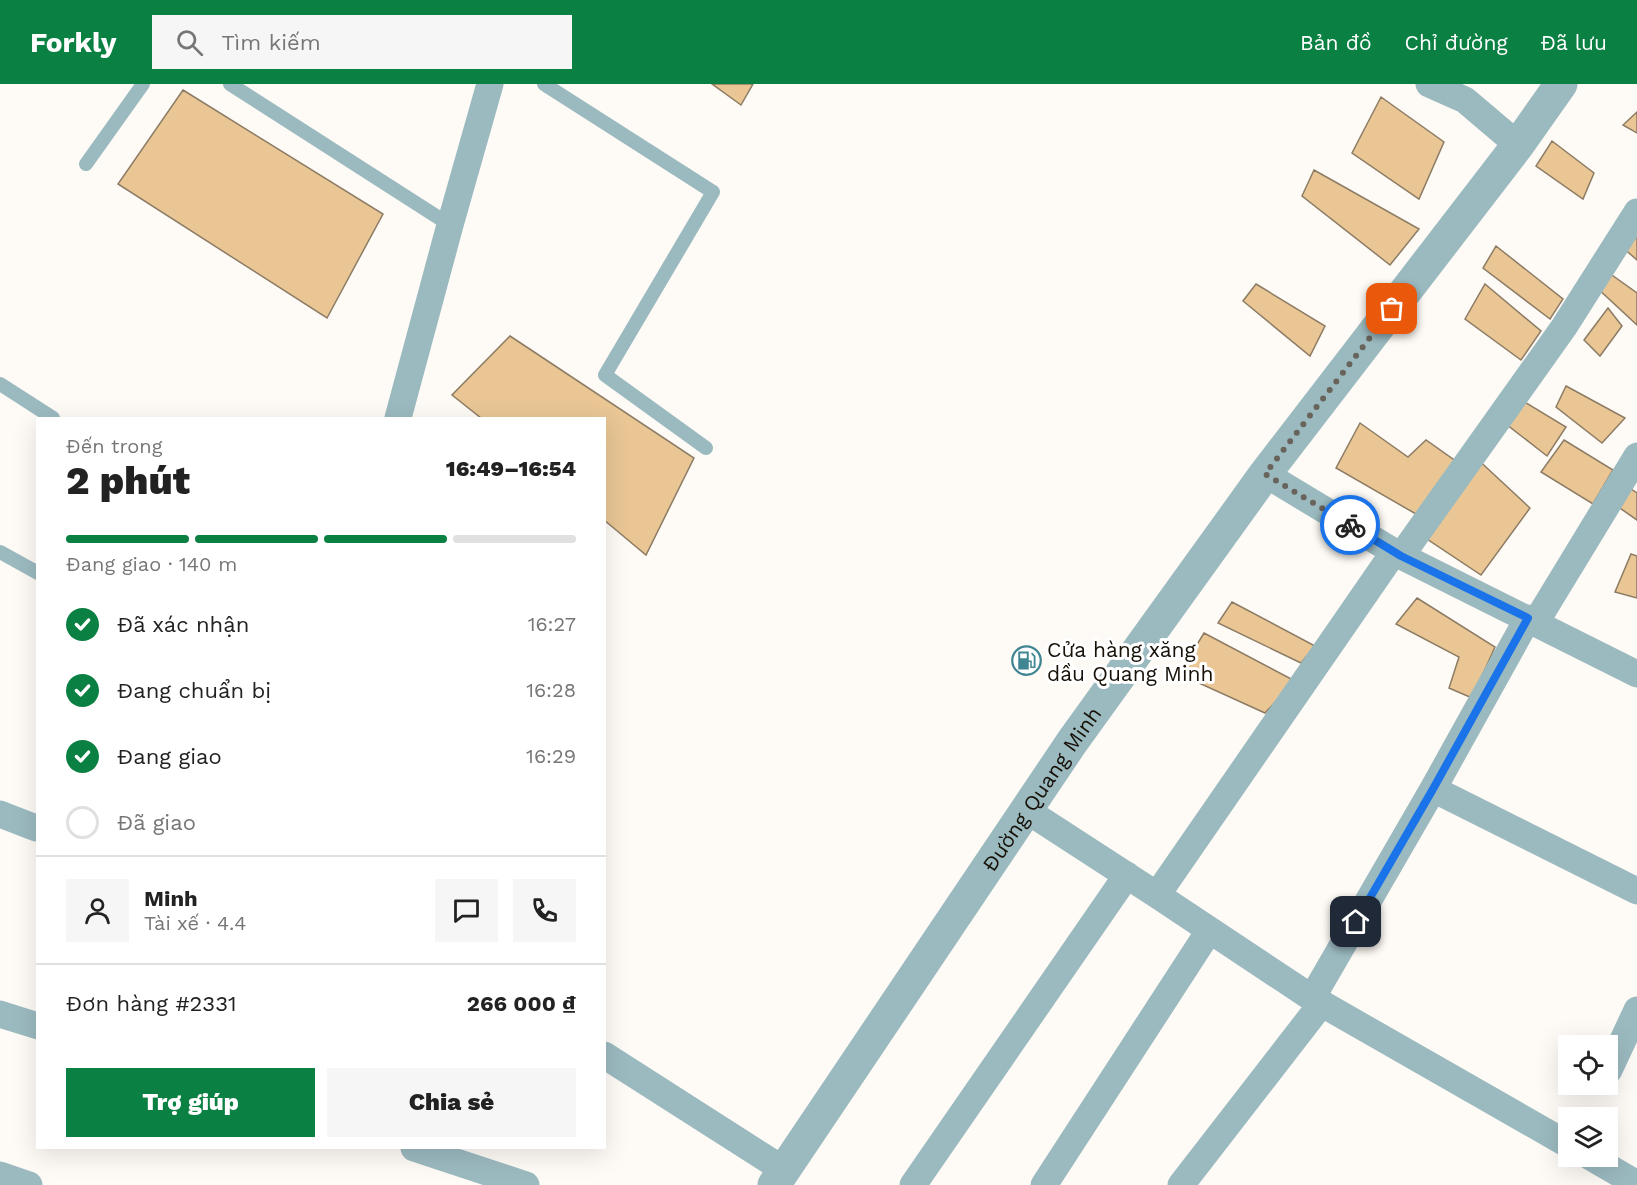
<!DOCTYPE html>
<html lang="vi">
<meta charset="utf-8">
<style>
:root{--surface:#fff;--page:#f6f6f6;--text:#222;--muted:#767676;--line:#e0e0e0;--accent:#0b8043}
body{margin:0;font-family:"Work Sans",sans-serif;background:var(--page);color:var(--text);height:100vh;display:flex;flex-direction:column;font-size:22px;white-space:nowrap}
*{box-sizing:border-box;margin:0}
p{font-size:20px;color:var(--muted)}
.icon{flex:none;width:33px;height:33px;fill:none;stroke:currentColor;stroke-width:2;stroke-linecap:round;stroke-linejoin:round}
.map{position:relative;flex:1;overflow:hidden}
.side{position:absolute;left:36px;top:333px;width:570px;height:732px;display:flex;flex-direction:column;background:var(--surface);border-radius:0px;box-shadow:0 6px 24px #0002}
.side>*{flex:none}
.controls{position:absolute;left:1558px;top:951px;display:grid;gap:12px}
.controls a{display:grid;place-items:center;width:60px;height:60px;border-radius:0px;background:var(--surface);box-shadow:0 6px 24px #0002;font-size:30px}
.pin{position:absolute;display:grid;place-items:center;width:51px;height:51px;color:#fff;margin:-26px;border-radius:12px;box-shadow:0 3px 9px #0006}
.courier{position:absolute;display:grid;place-items:center;width:60px;height:60px;margin:-30px;border:4px solid #1a73e8;border-radius:50%;background:#fff;color:#222;box-shadow:0 2px 8px #0007}
.overview em{font-style:normal;font-weight:800}
.overview div{display:flex;flex-direction:column-reverse}
.overview{display:flex;align-items:center;justify-content:space-between;height:102px;padding:0 30px}
h1{font-size:39px;font-weight:800;line-height:45px}
.bar{display:grid;grid-template-columns:repeat(4,1fr);gap:9px 6px;align-content:center;height:72px;padding:0 30px}
.bar i{height:8px;border-radius:4px;background:var(--line)}
.bar .current{background:var(--accent)}
.bar p{grid-column:span 4}
.line{display:flex;align-items:center;gap:15px;padding:0 30px;border-top:2px solid var(--line)}
.line div{flex:1}
.round{display:grid;place-items:center;flex:none;width:63px;height:63px;border-radius:0px;background:var(--page)}
ol{padding:0 30px;list-style:none}
li{display:flex;align-items:center;gap:18px;height:66px}
li p{margin-inline-start:auto}
li .icon{padding:6px;border-radius:50%;background:var(--accent);color:#fff;stroke-width:4}
li:last-child{color:var(--muted)}
li i{width:33px;height:33px;border:3px solid var(--line);border-radius:50%}
.button{display:flex;gap:12px;margin-top:auto;padding:12px 30px}
.button a{flex:1;height:69px;border-radius:0px;background:var(--accent);color:#fff;font-size:24px;font-weight:800;line-height:69px;text-align:center}
.button a+a{background:var(--page);color:var(--text)}
header{display:flex;align-items:center;gap:36px;box-sizing:border-box;height:84px;padding:0 30px;background:var(--accent);color:#fff}
header strong{font-size:28px}
nav{display:flex;gap:33px;margin-inline-start:auto;font-size:21px}
.search{width:420px;height:54px;background:var(--page);display:flex;align-items:center;gap:15px;box-sizing:border-box;padding:0 21px;border-radius:0px;color:var(--muted);font-size:22px}
.map>svg:first-child{display:block}
</style>
<header>
<strong>Forkly</strong>
<div class="search"><svg class="icon" aria-label="search" viewBox="0 0 24 24"><circle cx="10" cy="10" r="6"/><path d="M15 15l6 6"/></svg>Tìm kiếm</div>
<nav><a>Bản đồ</a><a>Chỉ đường</a><a>Đã lưu</a></nav>
</header>
<div class="map">
<svg width="1637" height="1101" viewBox="0 0 1637 1101">
<rect width="100%" height="100%" fill="#fefaf5"/>
<path fill="#e9c694" stroke="#8c7c65" stroke-width="1.5" d="M712,0h41l-12,21z
M183,6l200,124 -56,104 -209,-134z
M1381,13l63,45 -25,57 -67,-46z
M1637,28v21l-14,-8z
M1552,57l42,32 -11,26 -47,-33z
M1314,86l105,59 -29,36 -88,-69z
M1637,144v32l-16,-14z
M1496,162l67,53 -13,20 -67,-51z
M1602,184l35,25v32l-42,-39z
M1256,200l69,42 -15,30 -67,-55z
M1485,200l56,47 -20,29 -56,-41z
M1608,224l14,18 -22,30 -16,-16z
M510,252l184,122 -48,97 -42,-35v-102h-123l-29,-23z
M1566,302l59,32 -23,25 -46,-36z
M1523,317l43,26 -19,29 -41,-32z
M1360,339l48,34 18,-17 31,22 -41,52 -80,-46z
M1564,356l49,30 -20,34 -52,-32z
M1473,371l57,53 -49,67 -63,-42z
M1628,403l9,6v27l-23,-16z
M1631,470l6,2v42l-22,-6z
M1417,514l78,49 -23,51 -23,-10 10,-31 -63,-33z
M1232,518l83,44 -14,17 -83,-40z
M1204,549l91,48 -30,32 -86,-39z"/>
<g fill="none" stroke-linecap="round" stroke-linejoin="round">
<path stroke="#9bbac0" stroke-width="14" d="M230,0l220,141
M544,0l169,108 -108,183 101,73
M86,80l57,-80
M0,300l53,34
M0,468l38,21"/>
<path stroke="#9bbac0" stroke-width="27" d="M1429,0l36,16 53,45
M398,334l52,-193 40,-141
M1265,390l136,82 236,118
M1401,472l163,-229 73,-115
M1536,538l101,-166
M1433,705l204,102
M1026,726l131,85 155,103 257,147
M0,730l36,14
M1157,811l237,-343
M1312,914l121,-209 95,-171
M0,930l38,12
M604,971l180,115
M1609,986l28,-60
M414,1064l112,37
M1589,1072l48,28
M0,1091l29,10
M913,1101l214,-310
M1044,1101l165,-254
M1181,1101l141,-182"/>
<path stroke="#9bbac0" stroke-width="33" id="s1" d="M774,1101l298,-443 193,-268 253,-329 43,-61"/>
</g>
<g fill="none" stroke-linecap="round" stroke-linejoin="round">
<path stroke="#68635b" stroke-width="6" stroke-dasharray="0 10.8" d="M1350,441l-85,-51 127,-165"/>
<path stroke="#1a73e8" stroke-width="8" d="M1350,441l51,31 127,62 -95,171 -77,133"/>
</g>
<defs>
<symbol id="fuel-ring" viewBox="-11 -11 22 22"><circle r="9.5" fill="#fff" stroke="#408592" stroke-width="1.5"/><path d="M-5.5-6h7V0h2V4h1.3V-2.5L3-4.5l.8-.8L6-3V5H2.5V1h-1V6h-7ZM-4.2-4.7v3.2H.2V-4.7Z" fill="#408592"/></symbol>
</defs>
<g fill-rule="evenodd">
<use href="#fuel-ring" x="1010" y="560" width="33" height="33"/>
</g>
<g text-anchor="middle" dominant-baseline="central" stroke-width="6" stroke-linejoin="round" paint-order="stroke">
<g font-size="21" fill="#171108" stroke="#fff" text-anchor="start">
<text x="1047" y="565">Cửa hàng xăng<tspan x="1047" dy="24">dầu Quang Minh</tspan></text>
</g>
<g font-size="21" fill="#171108" stroke="#fff">
<text stroke="none"><textPath href="#s1" startOffset="478">Đường Quang Minh</textPath></text>
</g>
</g>
</svg>
<div class="controls">
<a><svg class="icon" aria-label="locate" viewBox="0 0 24 24"><circle cx="12" cy="12" r="6"/><path d="M12 2v4M12 18v4M2 12h4M18 12h4"/></svg></a>
<a><svg class="icon" aria-label="layers" viewBox="0 0 24 24"><path d="M12 4l9 5-9 5-9-5zM3 14l9 5 9-5"/></svg></a>
</div>
<div class="pin" style="left:1392px;top:225px;background:#ea580c"><svg class="icon" aria-label="bag" viewBox="0 0 24 24"><path d="M5 8h14l-1 12H6zM9 8a3 3 0 0 1 6 0"/></svg></div>
<div class="pin" style="left:1356px;top:838px;background:#1f2937"><svg class="icon" aria-label="home" viewBox="0 0 24 24"><path d="M3 11l9-7 9 7M6 9v11h12V9"/></svg></div>
<div class="courier" style="left:1350px;top:441px"><svg class="icon" aria-label="bike" viewBox="0 0 24 24"><circle cx="6" cy="16" r="4"/><circle cx="18" cy="16" r="4"/><path d="M6 16l4-8h5l3 8M10 8l3 8H6M13 5h3"/></svg></div>
<section class="side">
<div class="overview"><div><h1>2 phút</h1><p>Đến trong</p></div><em>16:49–16:54</em></div>
<div class="bar"><i class="current"></i><i class="current"></i><i class="current"></i><i></i><p>Đang giao · 140 m</p></div>
<ol>
<li><svg class="icon" aria-label="check" viewBox="0 0 24 24"><path d="M5 12l5 5 9-10"/></svg>Đã xác nhận<p>16:27</p></li>
<li><svg class="icon" aria-label="check" viewBox="0 0 24 24"><path d="M5 12l5 5 9-10"/></svg>Đang chuẩn bị<p>16:28</p></li>
<li><svg class="icon" aria-label="check" viewBox="0 0 24 24"><path d="M5 12l5 5 9-10"/></svg>Đang giao<p>16:29</p></li>
<li><i></i>Đã giao</li>
</ol>
<div class="line" style="height:108px"><a class="round"><svg class="icon" aria-label="person" viewBox="0 0 24 24"><circle cx="12" cy="8" r="4"/><path d="M4 21q1-7 8-7t8 7"/></svg></a><div><b>Minh</b><p>Tài xế · 4.4</p></div><a class="round"><svg class="icon" aria-label="chat" viewBox="0 0 24 24"><path d="M4 5h16v11H9l-5 4z"/></svg></a><a class="round"><svg class="icon" aria-label="phone" viewBox="0 0 24 24"><path d="M5 4h4l2 5-3 2q2 4 5 5l2-3 5 2v4C11 20 4 13 5 4z"/></svg></a></div>
<div class="line" style="height:78px"><div>Đơn hàng #2331</div><b>266 000 ₫</b></div>
<div class="button"><a>Trợ giúp</a><a>Chia sẻ</a></div>
</section>
</div>
